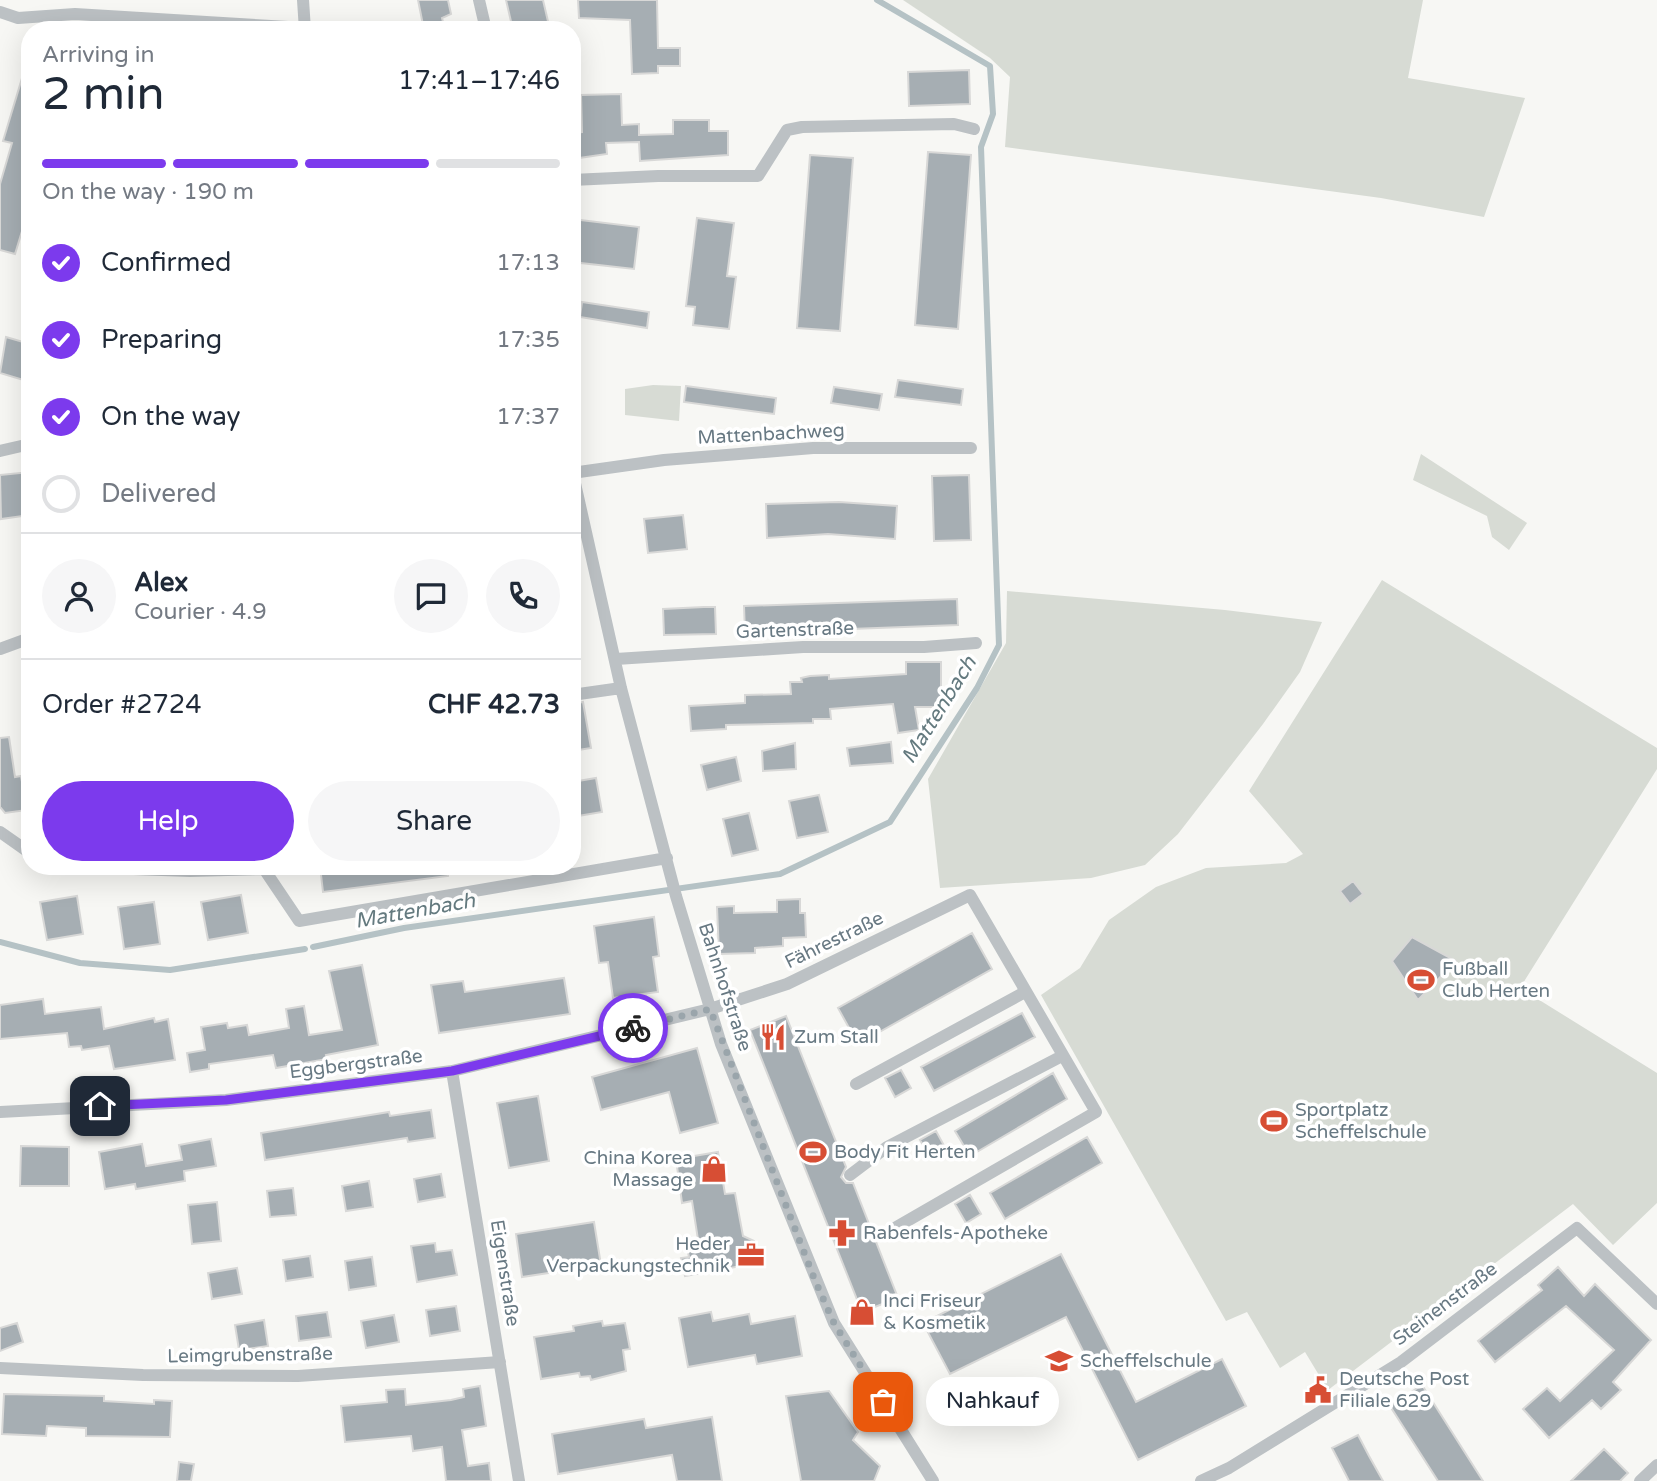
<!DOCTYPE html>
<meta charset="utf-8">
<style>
:root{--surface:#fff;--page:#f6f6f7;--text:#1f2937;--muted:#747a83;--line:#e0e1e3;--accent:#7c3aed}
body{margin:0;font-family:"Varela Round",sans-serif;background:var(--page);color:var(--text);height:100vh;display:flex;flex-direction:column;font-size:26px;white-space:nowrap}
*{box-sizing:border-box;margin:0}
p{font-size:23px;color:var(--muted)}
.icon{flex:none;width:38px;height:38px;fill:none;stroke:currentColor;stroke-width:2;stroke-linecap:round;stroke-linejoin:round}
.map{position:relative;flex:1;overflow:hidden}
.details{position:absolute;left:21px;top:21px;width:560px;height:854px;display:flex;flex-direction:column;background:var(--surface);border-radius:28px;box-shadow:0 7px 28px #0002}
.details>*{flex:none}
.pin{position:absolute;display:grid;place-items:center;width:60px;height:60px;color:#fff;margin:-30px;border-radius:14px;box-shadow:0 4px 10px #0006}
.courier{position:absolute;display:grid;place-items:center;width:70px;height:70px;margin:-35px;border:5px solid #7c3aed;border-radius:50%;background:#fff;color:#222;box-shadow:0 2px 9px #0007}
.bubble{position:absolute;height:49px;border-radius:24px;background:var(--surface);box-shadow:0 7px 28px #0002;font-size:23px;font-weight:600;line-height:49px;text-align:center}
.head em{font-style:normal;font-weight:600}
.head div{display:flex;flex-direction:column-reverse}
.head{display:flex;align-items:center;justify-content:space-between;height:119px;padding:0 21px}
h1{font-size:46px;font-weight:600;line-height:52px}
.bar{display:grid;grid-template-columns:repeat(4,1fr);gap:10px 7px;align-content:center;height:84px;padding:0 21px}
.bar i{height:9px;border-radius:5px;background:var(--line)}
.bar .on{background:var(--accent)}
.bar p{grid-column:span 4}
.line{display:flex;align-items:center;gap:18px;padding:0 21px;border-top:2px solid var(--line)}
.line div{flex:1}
.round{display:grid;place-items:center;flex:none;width:74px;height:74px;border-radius:37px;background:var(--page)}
ol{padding:0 21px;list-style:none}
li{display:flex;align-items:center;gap:21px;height:77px}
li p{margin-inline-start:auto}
li .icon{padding:7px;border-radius:50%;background:var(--accent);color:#fff;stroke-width:4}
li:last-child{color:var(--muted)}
li i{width:38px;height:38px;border:4px solid var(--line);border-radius:50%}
.primary-button{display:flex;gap:14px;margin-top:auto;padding:14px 21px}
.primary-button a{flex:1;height:80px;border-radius:42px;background:var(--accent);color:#fff;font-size:28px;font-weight:600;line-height:80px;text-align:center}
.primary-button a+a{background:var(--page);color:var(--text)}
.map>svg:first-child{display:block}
</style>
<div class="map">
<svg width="1657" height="1481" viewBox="0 0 1657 1481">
<rect width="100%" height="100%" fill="#f7f7f4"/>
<path fill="#d7dbd4" d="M903,0h520l-15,78 117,20 -41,119 -103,-19 -376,-51 5,-70 -20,-19z
M653,385l28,1 -2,35 -54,-6v-26z
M1421,454l106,69 -18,27 -17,-13 -5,-21 -74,-36z
M1382,580l275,168v21l-137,219 137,85v130l-44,42 -40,-41 -245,186 -23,-38 -25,16 -33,-56 -21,9 -185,-326 39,-27 29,-48 47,-33 50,-19 80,-5 17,-9 -54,-63z
M1007,591l218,19 97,12 -22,50 -37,52 -85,110 -33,31 -54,13 -151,10 -12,-109 78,-136z"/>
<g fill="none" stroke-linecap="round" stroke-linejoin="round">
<path stroke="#b5c2c5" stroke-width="6" d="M0,942l80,21 90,7 135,-21
M313,947l91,-19 376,-54 110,-52 87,-134 22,-43 -18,-498 12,-33 -3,-48 -113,-66"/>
</g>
<path fill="#a6aeb3" stroke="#d8d8d7" stroke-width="2" d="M418,0h30l3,14 -9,4 3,12h-21z
M506,0h37l7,30h-37z
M578,0h79l1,48h22v18h-22v7l-26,1 -2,-54 -51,-2z
M26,65l4,1v139l-15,49 -15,-4v-66l12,-41 -9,-2z
M969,70l1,34 -61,2 -1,-34z
M621,94l1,31 17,-1v11l34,-1v-14h36v11h19v24l-88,6 -1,-19 -33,1 1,11 -35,5v-26l10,-1 -1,-37z
M928,152l43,3 -13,174 -43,-4z
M810,155l43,3 -13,173 -43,-3z
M697,218l37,5 -7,53 9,1 -7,52 -36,-4 2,-18 -9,-1z
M572,219l67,8 -5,42 -62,-7z
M582,302l67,10 -2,16 -67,-11z
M6,337l24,7v38l-30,-9z
M898,380l65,9 -2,16 -66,-8z
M686,386l90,12 -2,16 -90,-12z
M834,387l48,7 -3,16 -48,-7z
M30,472v43l-29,4 -1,-44z
M969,475l2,65 -37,1 -2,-65z
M839,502l58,4 -2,33 -67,-5 -61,4 -1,-34z
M683,515l4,34 -39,4 -4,-34z
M957,599l1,26 -213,8 -1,-27z
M704,607h11l1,27 -52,1 -1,-26z
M906,662h35v45h-26l4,23 -21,3 -5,-29 -63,5 1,10h-18v4l-87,2v4l-35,2 -2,-25 56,-3v-8l46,-1 -1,-12h12l-1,-4 9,-2 19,-1v4l77,-5z
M583,702l8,46 -19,3v-47z
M9,737l6,40 6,-1 6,34 -22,3 -5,-6v-69z
M891,742l2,21 -43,3 -3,-18z
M795,743l1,26 -33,2 -1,-20z
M736,757l5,24 -34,9 -6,-25z
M596,778l6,34 -30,5v-35z
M819,795l9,37 -31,6 -8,-37z
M749,813l9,37 -26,6 -9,-37z
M320,866h127l1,10 -125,16z
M1353,881l10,13 -13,10 -10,-13z
M241,895l7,38 -40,7 -7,-38z
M77,896l6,38 -36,6 -7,-38z
M800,899v14h5l1,24 -23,1v8l-28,2v5l-36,1 -2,-47 17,-1v7l43,-1v-12z
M154,902l6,42 -36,5 -6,-42z
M654,917l5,39 -6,1 5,35 -45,6 -5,-36 -9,1 -5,-37z
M972,933l20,36 -134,75 -20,-36z
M1412,937l44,24 -38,39 -26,-39z
M362,965l16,80 -52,10 1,4 -51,9 -3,-13 -64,9v5l-19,3 -3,-19 18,-3 -4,-23 26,-4 1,5 19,-3 2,10 40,-7 -3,-19 18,-3 5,29 33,-5 -13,-59z
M564,978l6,36 -131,19 -8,-48 32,-4 2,11z
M43,999l2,15 56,-7 3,22 50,-11 1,4 13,-3 7,41 -61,9 -5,-23 -27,4 -1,-4 -12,1 -2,-14 -67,6v-34z
M1022,1013l13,24 -101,54 -13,-24z
M786,1016l60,151 -5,10 5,6h7l45,115 -36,14 -112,-282z
M697,1048l21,75 -38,10 -11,-41 -68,18 -9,-33z
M901,1070l10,18 -16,9 -10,-19z
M1053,1073l14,26 -97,57 -15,-25z
M538,1096l11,65 -40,7 -12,-65z
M431,1110l4,28 -27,4 -1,-4 -142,22 -4,-27 128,-21 1,4z
M936,1131l11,20 -16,8 -11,-19z
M1087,1137l15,26 -97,56 -15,-26z
M211,1139l5,27 -32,5 1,10 -49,8 -1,-5 -30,5 -6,-37 43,-8 4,22 36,-6 -3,-15z
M21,1146l48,1v39h-49z
M718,1152l7,42 10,-1 8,43 11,5 4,22 -73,13 -4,-18 8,-1 -2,-9 12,-2 -7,-45 -10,2 -6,-44z
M441,1174l4,23 -27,5 -4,-23z
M369,1181l4,26 -27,4 -4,-25z
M293,1188l3,27 -26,2 -3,-26z
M970,1195l11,19 -15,9 -11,-19z
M217,1202l4,39 -29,3 -4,-39z
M594,1222l7,43 -79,12 -6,-43z
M435,1243l1,9 16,-2 5,25 -40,7 -6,-36z
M1061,1254l75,148 86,-43 24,47 -108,54 -72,-143 -116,57 -27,-51z
M310,1256l3,21 -27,4 -3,-21z
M372,1257l4,29 -27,4 -4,-29z
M1558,1267l26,29 11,-12 56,56 -38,42 8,8 -20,19 -9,-9 -43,38 -26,-29 24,-21 13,13 54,-51 -48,-44 -71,56 -17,-21 64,-51 -4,-5z
M237,1268l5,26 -30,5 -4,-26z
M456,1306l4,25 -30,5 -4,-26z
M327,1312l4,25 -32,4 -3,-25z
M711,1312l2,9 36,-7 2,10 44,-8 7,40 -45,8 -2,-9 -67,12 -9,-49z
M394,1315l5,27 -33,6 -5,-27z
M264,1320l4,26 -29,4 -4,-25z
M602,1321l1,5 22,-3 5,26 -7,1 3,21 -35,9 -1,-4 -10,1 -1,-4 -38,6 -7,-42 40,-6 -1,-5z
M17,1323l6,19 -23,9v-23z
M1422,1385l61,96h-45l-48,-75z
M480,1386l6,40 -24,4 6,36 21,-3 2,18h-45l-4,-34 -29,4 -2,-15 -66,6 -4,-36 46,-4 -1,-12 19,-1 1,16 45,-5 13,-3 -1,-8z
M829,1391l29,41 -5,8 27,26 -6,15h-73l-15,-85z
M4,1394l100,2v5l50,3v-4l18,1 -2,36 -84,-1v-8l-39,-2 -1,10 -44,-2z
M712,1417l10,64h-45l-5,-26 -114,19 -6,-40 92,-15 2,9z
M1358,1435l11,21 14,25h-34l-3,-6 -14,-27z
M1604,1449l24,24 -8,8h-49z
M179,1462l15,2 -3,17h-14z"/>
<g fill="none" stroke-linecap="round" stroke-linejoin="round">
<path stroke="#bcc1c4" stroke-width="12" d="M303,0l2,30
M479,0l7,30
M0,12l18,6 57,-4 230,14
M572,180l86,-4h100l29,-46 15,-3 152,-3 20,5
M0,451l30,-7
M572,470l49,218 55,208 45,148 113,279 99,158
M572,473l92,-13 149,-12h158
M0,649l30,-11
M616,659l187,-12h121l52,-4
M572,695l49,-7
M0,832l30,21
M49,866l141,5 74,-2 35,52 368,-63
M452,1071l67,410
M856,1084l169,-92
M0,1112l226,-12 226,-29 258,-62 77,-25 183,-89 126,217 -215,124
M850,1175l37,-28 175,-91
M0,1368l143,7 155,1 202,-14
M1201,1481l28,-13 172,-106 176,-134 80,76
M1640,1481l17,-16"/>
</g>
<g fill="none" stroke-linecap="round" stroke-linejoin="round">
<path stroke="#9aa5ab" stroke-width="7" stroke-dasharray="0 12.6" d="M633,1028l77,-19 104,269 20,45 49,79"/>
<path stroke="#7c3aed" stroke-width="9" d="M100,1106l126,-6 226,-29 181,-43"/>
</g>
<defs>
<symbol id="stadium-bare" viewBox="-9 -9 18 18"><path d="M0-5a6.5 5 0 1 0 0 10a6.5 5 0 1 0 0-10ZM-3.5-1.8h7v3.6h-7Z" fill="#d74e34" stroke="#fff" stroke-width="2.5" paint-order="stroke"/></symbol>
<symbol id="restaurant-bare" viewBox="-9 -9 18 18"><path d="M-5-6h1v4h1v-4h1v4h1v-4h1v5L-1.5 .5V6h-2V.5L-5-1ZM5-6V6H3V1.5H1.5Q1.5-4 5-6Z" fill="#d74e34" stroke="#fff" stroke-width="2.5" paint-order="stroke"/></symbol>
<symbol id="shop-bare" viewBox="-9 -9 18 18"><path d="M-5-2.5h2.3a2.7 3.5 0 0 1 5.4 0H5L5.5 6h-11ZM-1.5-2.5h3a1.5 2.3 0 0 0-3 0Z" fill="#d74e34" stroke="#fff" stroke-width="2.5" paint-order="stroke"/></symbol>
<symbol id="pharmacy-bare" viewBox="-9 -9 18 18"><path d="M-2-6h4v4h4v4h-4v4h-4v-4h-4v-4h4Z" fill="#d74e34" stroke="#fff" stroke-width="2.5" paint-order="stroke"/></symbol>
<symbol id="office-bare" viewBox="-9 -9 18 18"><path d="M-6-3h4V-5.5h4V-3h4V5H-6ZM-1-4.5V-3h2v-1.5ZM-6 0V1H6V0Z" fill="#d74e34" stroke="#fff" stroke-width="2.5" paint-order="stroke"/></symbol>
<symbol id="school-bare" viewBox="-9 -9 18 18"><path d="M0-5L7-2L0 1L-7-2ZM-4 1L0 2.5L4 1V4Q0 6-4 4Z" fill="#d74e34" stroke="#fff" stroke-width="2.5" paint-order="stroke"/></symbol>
<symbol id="civic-bare" viewBox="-9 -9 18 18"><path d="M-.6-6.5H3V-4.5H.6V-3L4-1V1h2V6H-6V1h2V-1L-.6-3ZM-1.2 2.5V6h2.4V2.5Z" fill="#d74e34" stroke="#fff" stroke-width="2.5" paint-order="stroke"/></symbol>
</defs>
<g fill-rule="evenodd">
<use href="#stadium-bare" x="1402" y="961" width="38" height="38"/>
<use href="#restaurant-bare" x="754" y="1018" width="38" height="38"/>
<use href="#stadium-bare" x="1255" y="1102" width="38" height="38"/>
<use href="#stadium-bare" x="794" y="1133" width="38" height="38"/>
<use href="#shop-bare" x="695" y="1150" width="38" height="38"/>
<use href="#pharmacy-bare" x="823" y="1214" width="38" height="38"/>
<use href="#office-bare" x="732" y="1236" width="38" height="38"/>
<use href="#shop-bare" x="843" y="1293" width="38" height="38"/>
<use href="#school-bare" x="1040" y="1342" width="38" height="38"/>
<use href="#civic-bare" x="1299" y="1371" width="38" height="38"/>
</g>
<g text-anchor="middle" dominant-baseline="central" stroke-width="7" stroke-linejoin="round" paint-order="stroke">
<g font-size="19" fill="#687983" stroke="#fff">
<text transform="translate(771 434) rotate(-3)">Mattenbachweg</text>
<text transform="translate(795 630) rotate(-2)">Gartenstraße</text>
<text transform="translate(834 940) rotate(-26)">Fährestraße</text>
<text transform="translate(725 987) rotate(72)">Bahnhofstraße</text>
<text transform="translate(356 1064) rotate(-7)">Eggbergstraße</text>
<text transform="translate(505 1273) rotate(81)">Eigenstraße</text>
<text transform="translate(1445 1304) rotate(-37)">Steinenstraße</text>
<text transform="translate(250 1355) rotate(-1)">Leimgrubenstraße</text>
</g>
<g font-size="19" fill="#687983" stroke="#fff" text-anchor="start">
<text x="1442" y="969">Fußball<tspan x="1442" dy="22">Club Herten</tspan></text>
<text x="794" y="1037">Zum Stall</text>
<text x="1295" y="1110">Sportplatz<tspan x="1295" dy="22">Scheffelschule</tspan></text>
<text x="834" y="1152">Body Fit Herten</text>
<text x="693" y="1158" text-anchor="end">China Korea<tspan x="693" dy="22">Massage</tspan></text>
<text x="863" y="1233">Rabenfels-Apotheke</text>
<text x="730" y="1244" text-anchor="end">Heder<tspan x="730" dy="22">Verpackungstechnik</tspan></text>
<text x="883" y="1301">Inci Friseur<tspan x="883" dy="22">&amp; Kosmetik</tspan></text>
<text x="1080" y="1361">Scheffelschule</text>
<text x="1339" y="1379">Deutsche Post<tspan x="1339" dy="22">Filiale 629</tspan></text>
</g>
<g font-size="21" font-style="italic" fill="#647a7f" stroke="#fff">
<text transform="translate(939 710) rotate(-58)">Mattenbach</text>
<text transform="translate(415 911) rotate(-10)">Mattenbach</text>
</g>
</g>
</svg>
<div class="pin" style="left:883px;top:1402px;background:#ea580c"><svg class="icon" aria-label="bag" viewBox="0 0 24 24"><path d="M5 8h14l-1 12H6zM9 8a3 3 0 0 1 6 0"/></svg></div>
<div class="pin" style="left:100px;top:1106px;background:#1f2937"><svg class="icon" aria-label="home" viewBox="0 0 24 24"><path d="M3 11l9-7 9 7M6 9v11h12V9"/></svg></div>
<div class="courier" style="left:633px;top:1028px"><svg class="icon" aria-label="bike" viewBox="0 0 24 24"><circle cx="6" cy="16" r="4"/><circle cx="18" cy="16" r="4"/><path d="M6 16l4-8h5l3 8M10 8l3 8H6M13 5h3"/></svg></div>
<div class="bubble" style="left:926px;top:1377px;width:133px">Nahkauf</div>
<section class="details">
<div class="head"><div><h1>2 min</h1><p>Arriving in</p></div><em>17:41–17:46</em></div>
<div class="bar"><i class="on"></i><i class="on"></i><i class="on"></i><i></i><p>On the way · 190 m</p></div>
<ol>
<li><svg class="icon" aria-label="check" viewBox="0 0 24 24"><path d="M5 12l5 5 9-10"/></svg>Confirmed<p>17:13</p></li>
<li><svg class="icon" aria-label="check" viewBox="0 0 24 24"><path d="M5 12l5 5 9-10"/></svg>Preparing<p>17:35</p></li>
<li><svg class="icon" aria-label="check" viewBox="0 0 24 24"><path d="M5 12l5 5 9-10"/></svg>On the way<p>17:37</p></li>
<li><i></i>Delivered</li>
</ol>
<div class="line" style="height:126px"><a class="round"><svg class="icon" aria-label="person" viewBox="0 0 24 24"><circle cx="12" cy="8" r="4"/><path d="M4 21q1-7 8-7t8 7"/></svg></a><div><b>Alex</b><p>Courier · 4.9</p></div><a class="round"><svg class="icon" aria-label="chat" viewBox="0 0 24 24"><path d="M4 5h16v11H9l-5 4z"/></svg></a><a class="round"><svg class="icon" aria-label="phone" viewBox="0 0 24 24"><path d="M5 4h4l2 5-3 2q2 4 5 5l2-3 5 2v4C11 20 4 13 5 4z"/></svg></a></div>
<div class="line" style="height:91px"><div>Order #2724</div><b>CHF 42.73</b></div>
<div class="primary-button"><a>Help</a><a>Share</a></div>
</section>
</div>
